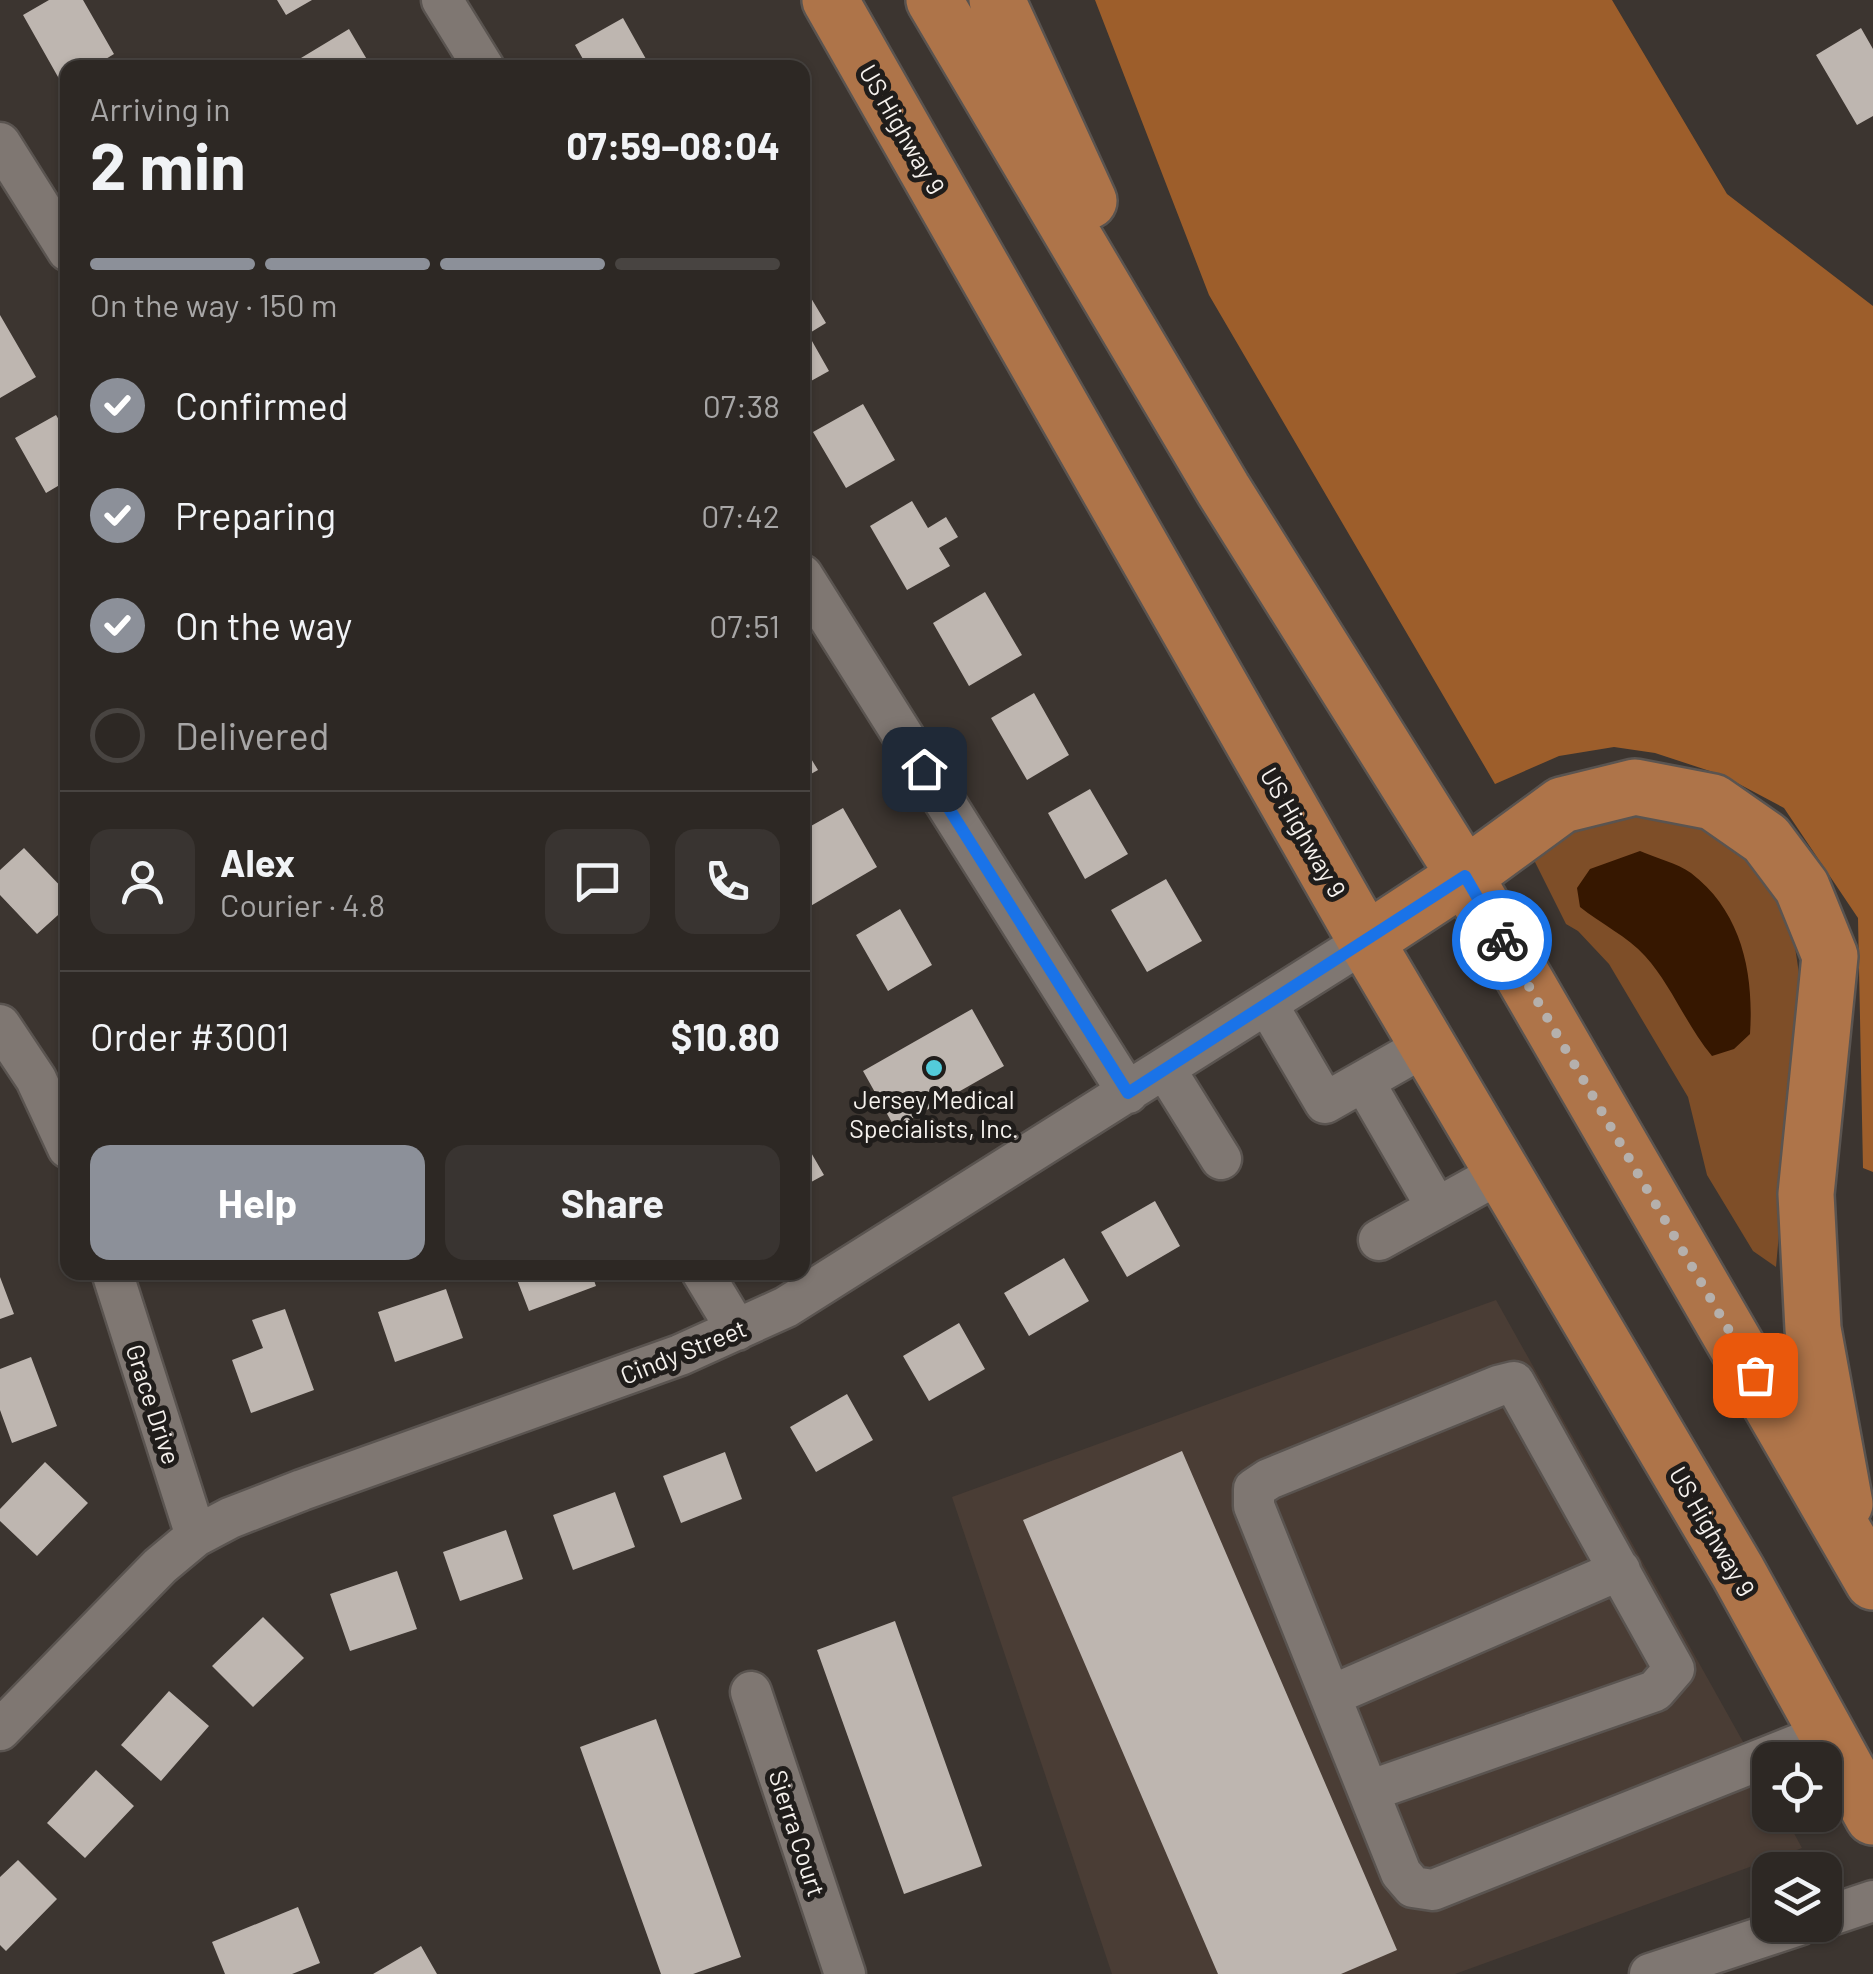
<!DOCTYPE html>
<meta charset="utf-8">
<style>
:root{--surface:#2d2824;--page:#393431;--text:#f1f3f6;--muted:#a7a6a6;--line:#484441;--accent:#8c9099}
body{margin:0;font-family:Barlow,sans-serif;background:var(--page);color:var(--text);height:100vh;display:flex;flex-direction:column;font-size:38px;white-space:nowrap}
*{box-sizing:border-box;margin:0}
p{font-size:32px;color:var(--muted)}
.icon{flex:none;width:55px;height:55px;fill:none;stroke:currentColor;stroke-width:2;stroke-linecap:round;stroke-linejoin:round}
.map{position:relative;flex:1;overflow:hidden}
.sheet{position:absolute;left:60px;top:60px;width:750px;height:1220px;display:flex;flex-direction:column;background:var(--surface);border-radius:20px;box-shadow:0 2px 8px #0004,0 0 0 2px var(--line)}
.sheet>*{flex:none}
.fabs{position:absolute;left:1752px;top:1742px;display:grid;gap:20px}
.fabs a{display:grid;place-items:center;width:90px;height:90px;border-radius:20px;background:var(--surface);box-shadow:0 2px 8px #0004,0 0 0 2px var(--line);font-size:50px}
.pin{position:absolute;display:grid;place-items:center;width:85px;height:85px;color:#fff;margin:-42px;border-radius:20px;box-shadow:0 5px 15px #0006}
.courier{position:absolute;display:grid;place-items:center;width:100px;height:100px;margin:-50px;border:8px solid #1a73e8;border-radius:50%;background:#fff;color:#222;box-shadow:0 2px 12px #0007}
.headline em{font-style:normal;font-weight:700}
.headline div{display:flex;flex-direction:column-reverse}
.headline{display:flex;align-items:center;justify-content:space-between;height:170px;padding:0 30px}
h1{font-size:65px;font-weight:700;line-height:75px}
.bar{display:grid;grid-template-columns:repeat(4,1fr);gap:15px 10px;align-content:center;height:120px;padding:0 30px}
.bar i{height:12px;border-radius:8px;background:var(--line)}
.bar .current{background:var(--accent)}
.bar p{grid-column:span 4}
.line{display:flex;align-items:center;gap:25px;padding:0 30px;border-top:2px solid var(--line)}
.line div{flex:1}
.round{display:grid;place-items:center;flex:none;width:105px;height:105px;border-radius:20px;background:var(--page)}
ol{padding:0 30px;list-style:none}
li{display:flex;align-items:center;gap:30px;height:110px}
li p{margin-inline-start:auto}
li .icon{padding:10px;border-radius:50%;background:var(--accent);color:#fff;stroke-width:4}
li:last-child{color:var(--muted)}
li i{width:55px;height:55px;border:5px solid var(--line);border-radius:50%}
.action{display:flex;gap:20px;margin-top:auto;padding:20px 30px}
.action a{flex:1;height:115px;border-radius:20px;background:var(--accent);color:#fff;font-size:40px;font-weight:700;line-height:115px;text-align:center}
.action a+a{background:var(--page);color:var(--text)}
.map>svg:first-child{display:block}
</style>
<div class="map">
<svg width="1873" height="1974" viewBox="0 0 1873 1974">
<rect width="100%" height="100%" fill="#3c3530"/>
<path fill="#4a3d35" d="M1496,1300l274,490v25h14l18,33 -347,126h-343l-160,-477z"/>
<path fill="#7e4e28" d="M1650,813l38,9 23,11 33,23 22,22 26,49 9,60 -25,280 -23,-16 -46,-76 -19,-78 -79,-133 -31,-33 -12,-7 -39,-78 54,-27z"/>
<path fill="#9d5e2b" d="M1095,0h517l115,194 146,112v866l-10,-4 -5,-250 -74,-110 -62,-33 -67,-22 -41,-6 -55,9 -64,28 -286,-489z"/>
<path fill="#361700" d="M1640,851c16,7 37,12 51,22 51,39 63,100 59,161l-16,15 -22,7c-26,-31 -40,-70 -67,-100 -17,-19 -45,-33 -65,-49l-3,-19 13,-19z"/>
<path fill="#beb6b0" d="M49,0h34l31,54 -23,14h-23v13l-6,3 -39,-69z
M277,0h35l-26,15z
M623,18l28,50h-63l-13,-23z
M1861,28l12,21v67l-16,9 -41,-70z
M349,29l23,39h-65l-6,-10z
M811,298l15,25 -18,11 21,37 -27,15v-83z
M0,315l36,62 -36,21z
M863,404l32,56 -49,28 -33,-56z
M56,415l12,20v45l-22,13 -31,-55z
M912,501l16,27 18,-11 12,20 -19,11 11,18 -43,24 -37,-64z
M985,592l37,63 -53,31 -36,-63z
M1034,693l35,62 -42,25 -36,-62z
M802,744l16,26 -16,9z
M1090,789l38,65 -43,25 -37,-66z
M843,808l34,59 -75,44v-31l10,-6 -10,-15v-28z
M24,848l44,46v12l-31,28 -37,-39v-25z
M1166,879l36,62 -55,31 -36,-62z
M900,909l32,56 -44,26 -32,-56z
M972,1009l32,57 -109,62 -32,-57z
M802,1137l22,38 -22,12z
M1155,1201l25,45 -53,31 -26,-45z
M1064,1258l25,43 -60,35 -25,-43z
M514,1272h77l5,14 -67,25z
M0,1277l14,37 -14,5z
M446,1289l17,49 -68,24 -17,-50z
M285,1309l29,81 -63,23 -19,-53 31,-12 -11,-28z
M959,1323l26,46 -56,32 -26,-45z
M31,1357l26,69 -45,17 -12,-33v-41z
M847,1394l26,46 -57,32 -26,-45z
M1182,1451l215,499 -56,24h-123l-195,-454z
M725,1452l17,47 -61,24 -18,-47z
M45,1462l43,41 -51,53 -37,-35v-12z
M615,1492l20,55 -62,23 -20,-55z
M506,1530l17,49 -63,22 -17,-49z
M397,1571l20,58 -67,22 -20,-57z
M263,1617l41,41 -51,49 -41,-41z
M895,1621l87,245 -78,28 -87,-244z
M169,1691l40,35 -48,55 -40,-36z
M656,1719l85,238 -48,17h-32l-81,-227z
M96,1770l38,36 -49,52 -38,-35z
M18,1860l39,39 -51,52 -6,-6v-68z
M298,1907l22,56 -28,11h-67l-13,-32z
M421,1946l16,28h-64z"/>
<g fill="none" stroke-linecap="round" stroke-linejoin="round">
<defs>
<path id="minor" d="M442,0l42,68
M0,143l68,108
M802,575l326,518
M1267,1004l58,99 102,-58
M0,1025l36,54 32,69
M1165,1069l56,90
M1364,1082l73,126
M1379,1240l123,-68
M112,1272l84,264
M702,1272l35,58
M751,1692l94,282
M1330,1696l290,-126
M0,1730l160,-164 36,-30 34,-18 72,-28 378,-135 106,-48 580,-366
M1369,1791l286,-100 19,-22 -160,-287 -16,4 -229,93 -15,10v17l147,367 12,14 20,3 394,-157
M1825,1917l48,-16
M1650,1974l149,-49"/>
<path id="highway" d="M830,0l536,941 372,631 135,245
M934,0l289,489 242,387 408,706
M997,0l92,201
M1366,941l99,-65 97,-71 73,-18 78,15 53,37 36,48 28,69 -24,238 7,135 32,175"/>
</defs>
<use href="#minor" stroke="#5a5450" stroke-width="45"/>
<use href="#highway" stroke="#5a5450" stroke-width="60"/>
<use href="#minor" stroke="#7f7772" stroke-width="40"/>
<use href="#highway" stroke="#ae7449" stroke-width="55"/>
</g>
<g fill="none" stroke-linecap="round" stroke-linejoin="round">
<path stroke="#b5b0ac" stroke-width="10" stroke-dasharray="0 18" d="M1502,940l253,435"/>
<path stroke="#1a73e8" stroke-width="12" d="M924,769l204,324 337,-217 37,64"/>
</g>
<circle fill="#53cbda" stroke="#201d1b" stroke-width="4" cx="934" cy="1068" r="10"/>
<g text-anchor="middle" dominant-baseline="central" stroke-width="10" stroke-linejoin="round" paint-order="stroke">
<g font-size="25" fill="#f6f2ee" stroke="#201d1b">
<text transform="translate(903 129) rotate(60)">US Highway 9</text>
<text transform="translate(1304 832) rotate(60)">US Highway 9</text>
<text transform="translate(683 1351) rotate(-22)">Cindy Street</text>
<text transform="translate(154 1404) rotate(72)">Grace Drive</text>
<text transform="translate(1713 1531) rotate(60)">US Highway 9</text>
<text transform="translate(798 1833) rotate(72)">Sierra Court</text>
</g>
<g font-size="25" fill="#f6f2ee" stroke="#201d1b">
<text x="934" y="1099">Jersey Medical<tspan x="934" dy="29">Specialists, Inc.</tspan></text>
</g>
</g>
</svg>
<div class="fabs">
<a><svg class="icon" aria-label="locate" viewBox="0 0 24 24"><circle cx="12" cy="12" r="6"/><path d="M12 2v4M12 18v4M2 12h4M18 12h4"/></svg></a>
<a><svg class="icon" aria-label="layers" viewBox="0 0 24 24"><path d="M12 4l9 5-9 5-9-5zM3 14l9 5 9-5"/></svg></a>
</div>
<div class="pin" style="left:1755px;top:1375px;background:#ea580c"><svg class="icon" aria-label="bag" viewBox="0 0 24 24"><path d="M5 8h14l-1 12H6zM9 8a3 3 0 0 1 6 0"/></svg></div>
<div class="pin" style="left:924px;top:769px;background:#1f2937"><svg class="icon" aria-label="home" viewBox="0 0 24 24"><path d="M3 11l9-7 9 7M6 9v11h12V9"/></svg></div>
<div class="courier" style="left:1502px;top:940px"><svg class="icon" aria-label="bike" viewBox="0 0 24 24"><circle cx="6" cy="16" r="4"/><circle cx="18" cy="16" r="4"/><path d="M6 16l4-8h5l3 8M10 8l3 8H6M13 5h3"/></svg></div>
<section class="sheet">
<div class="headline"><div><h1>2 min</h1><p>Arriving in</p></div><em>07:59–08:04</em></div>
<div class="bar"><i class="current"></i><i class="current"></i><i class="current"></i><i></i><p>On the way · 150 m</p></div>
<ol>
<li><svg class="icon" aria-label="check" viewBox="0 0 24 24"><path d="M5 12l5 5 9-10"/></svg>Confirmed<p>07:38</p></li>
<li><svg class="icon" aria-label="check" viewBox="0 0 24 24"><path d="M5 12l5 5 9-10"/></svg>Preparing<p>07:42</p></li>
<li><svg class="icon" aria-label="check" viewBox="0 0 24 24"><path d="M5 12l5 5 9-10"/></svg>On the way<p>07:51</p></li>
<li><i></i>Delivered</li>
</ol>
<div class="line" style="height:180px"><a class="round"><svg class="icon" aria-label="person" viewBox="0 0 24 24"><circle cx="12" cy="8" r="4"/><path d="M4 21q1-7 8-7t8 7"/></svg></a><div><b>Alex</b><p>Courier · 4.8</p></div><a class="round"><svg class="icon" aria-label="chat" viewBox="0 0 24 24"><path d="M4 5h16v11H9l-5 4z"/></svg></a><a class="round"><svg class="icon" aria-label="phone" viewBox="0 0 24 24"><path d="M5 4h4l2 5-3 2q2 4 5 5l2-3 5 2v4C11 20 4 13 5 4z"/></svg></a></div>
<div class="line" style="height:130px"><div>Order #3001</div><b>$10.80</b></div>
<div class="action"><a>Help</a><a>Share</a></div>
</section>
</div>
